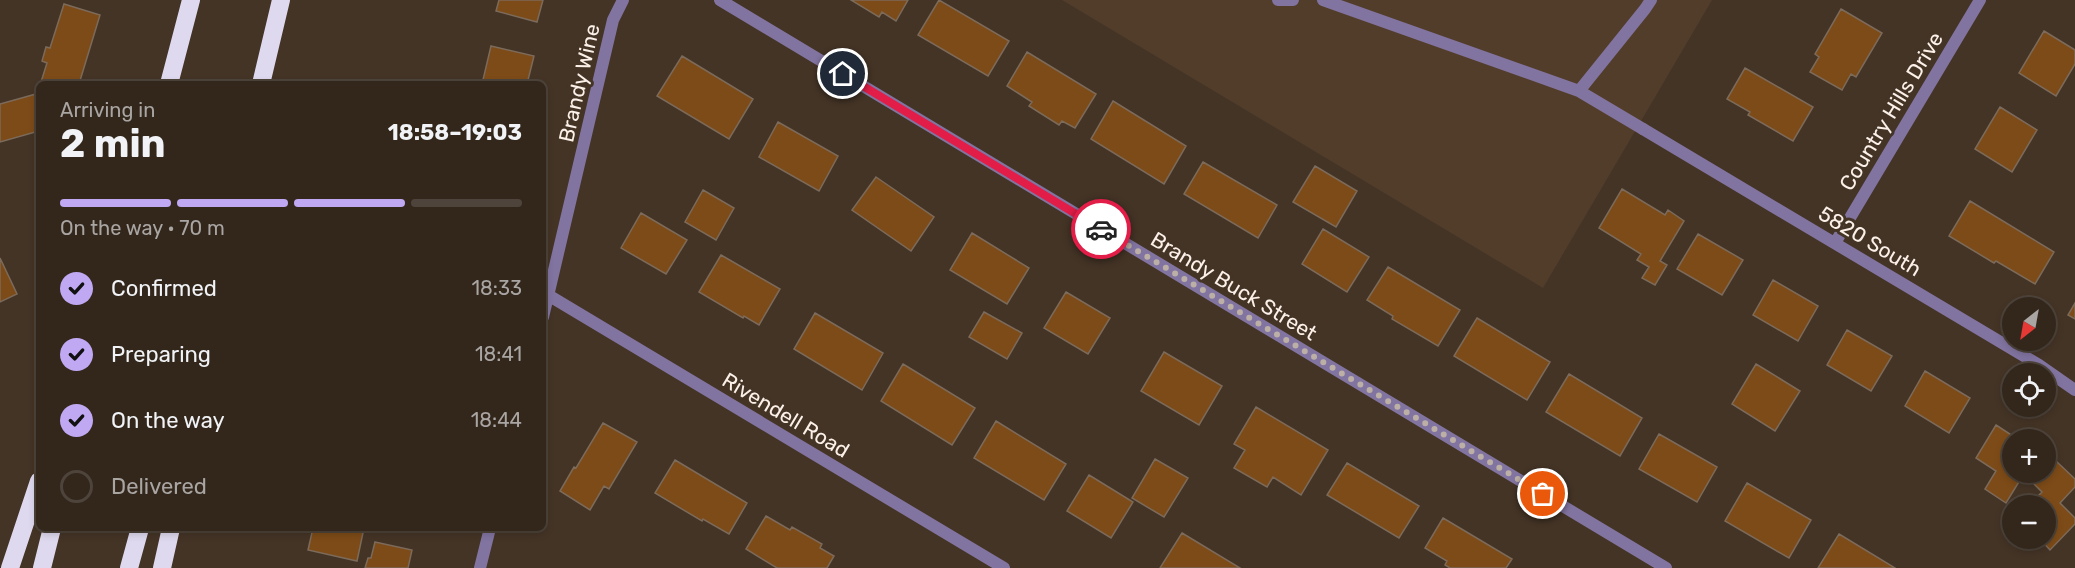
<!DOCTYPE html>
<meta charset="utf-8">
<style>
:root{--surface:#33271c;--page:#3e3329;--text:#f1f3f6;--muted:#a9a5a3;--line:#4e443b;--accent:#c0a8f3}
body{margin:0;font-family:Rubik,sans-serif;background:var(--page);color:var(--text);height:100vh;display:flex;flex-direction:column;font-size:22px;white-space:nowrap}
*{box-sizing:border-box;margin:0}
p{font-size:20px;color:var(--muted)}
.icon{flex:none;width:33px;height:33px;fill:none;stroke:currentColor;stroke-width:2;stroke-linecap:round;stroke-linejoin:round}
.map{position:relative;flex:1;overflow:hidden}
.panel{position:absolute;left:36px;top:81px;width:510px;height:450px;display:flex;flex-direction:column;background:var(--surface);border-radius:9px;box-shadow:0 3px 9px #0003,0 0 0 2px var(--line)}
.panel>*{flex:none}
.needle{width:39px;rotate:211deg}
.fabs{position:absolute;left:2002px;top:297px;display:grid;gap:12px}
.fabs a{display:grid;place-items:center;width:54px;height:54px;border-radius:50%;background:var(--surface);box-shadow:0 3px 9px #0003,0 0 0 2px var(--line);font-size:30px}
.pin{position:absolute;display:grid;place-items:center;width:51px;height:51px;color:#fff;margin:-26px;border:3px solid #fff;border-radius:50%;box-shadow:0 2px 6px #0007}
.courier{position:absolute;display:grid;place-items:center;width:60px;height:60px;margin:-30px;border:4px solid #e11d48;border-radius:50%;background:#fff;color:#222;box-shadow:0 2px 8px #0007}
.summary em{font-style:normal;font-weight:700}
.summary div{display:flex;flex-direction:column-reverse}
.summary{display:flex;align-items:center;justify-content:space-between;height:102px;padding:0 24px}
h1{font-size:39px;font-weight:700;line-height:45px}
.bar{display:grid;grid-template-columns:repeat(4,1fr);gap:9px 6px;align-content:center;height:72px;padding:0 24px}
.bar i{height:8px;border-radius:4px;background:var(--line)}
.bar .on{background:var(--accent)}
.bar p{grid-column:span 4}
ol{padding:0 24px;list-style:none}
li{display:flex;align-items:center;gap:18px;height:66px}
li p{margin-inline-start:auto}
li .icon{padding:6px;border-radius:50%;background:var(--accent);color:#111;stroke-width:4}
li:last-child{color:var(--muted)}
li i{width:33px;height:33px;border:3px solid var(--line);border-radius:50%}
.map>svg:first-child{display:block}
</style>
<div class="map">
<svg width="2075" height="568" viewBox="0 0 2075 568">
<rect width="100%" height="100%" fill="#443426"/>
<path fill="#523d2b" d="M1062,0h650l-169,288z"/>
<path fill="#7d4b17" stroke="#7c6a5a" stroke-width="1.5" d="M499,0h44l-6,22 -41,-11z
M851,0h57l-12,21 -14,-9 -3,5z
M939,0l70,41 -21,35 -70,-41z
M64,4l36,11 -21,69h-31l-7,-2 6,-19 -5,-2 4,-14 4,1z
M1841,9l41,24 -26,44 -5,-3 -9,16 -32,-18 9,-15 -4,-3z
M2044,31l31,19v14l-19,32 -37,-23z
M491,46l43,10 -7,28h-45z
M1027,52l69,42 -21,34 -13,-7 -3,4 -30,-19 3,-4 -25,-16z
M682,56l71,43 -24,40 -72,-43z
M1745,68l68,39 -20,34 -45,-26 2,-3 -23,-13z
M36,94l3,10v27l-39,11v-38z
M1113,101l73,45 -22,38 -73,-45z
M2000,107l37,23 -25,42 -37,-23z
M778,122l60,34 -19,35 -60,-34z
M1203,162l74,43 -19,33 -74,-44z
M1315,166l42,25 -21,36 -43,-25z
M876,177l58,40 -23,34 -59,-41z
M1622,189l43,26 3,-5 16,11 -24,40 7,4 -12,20 -13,-7 7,-11 -12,-7 4,-6 -42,-26z
M703,190l31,18 -18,32 -31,-18z
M1970,201l84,51 -19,32 -39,-23 -2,2 -45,-27z
M641,213l46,27 -21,34 -45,-26z
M1323,229l46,28 -22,35 -45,-28z
M972,233l57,35 -22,36 -57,-34z
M1698,234l45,26 -21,35 -45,-26z
M721,255l59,34 -21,36 -15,-9 -1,2 -44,-26z
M0,258l17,36 -17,8z
M1388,267l72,43 -22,36 -46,-27 1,-3 -26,-16z
M1773,280l45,26 -20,35 -45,-26z
M1066,292l44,26 -22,36 -44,-26z
M2075,303v16l-7,-4z
M984,312l38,21 -15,26 -38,-22z
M815,313l68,40 -21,37 -68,-41z
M1477,318l73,44 -23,38 -73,-44z
M1847,330l45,26 -21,35 -44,-26z
M1164,352l58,34 -23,39 -58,-34z
M903,364l72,44 -23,37 -71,-44z
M1756,364l44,27 -25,40 -43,-27z
M1925,371l45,27 -21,35 -44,-27z
M1569,374l73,44 -22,38 -74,-44z
M1256,407l72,43 -27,45 -28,-18 -6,10 -33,-19 11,-18 -11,-6z
M996,421l70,43 -22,36 -70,-42z
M603,423l34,19 -28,47 -5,-3 -14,24 -30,-19 14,-24 2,1z
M1996,425l23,15h-6v32h12l-19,31 -21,-14 11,-18 -20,-13z
M1659,434l58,33 -20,35 -58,-33z
M1155,459l33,19 -24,39 -32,-19z
M675,460l72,43 -18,31 -26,-15 -1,2 -47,-28z
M2056,461l19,18v8l-15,16 15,15v6l-25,26 -11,-12h7v-32h-18l14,-14 -8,-8z
M1347,463l72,43 -20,32 -72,-43z
M1089,475l44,27 -22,36 -44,-27z
M1747,483l64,37 -22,38 -64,-37z
M766,516l24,14 2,-3 30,17 -2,4 14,8 -7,12h-50l-31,-19z
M1443,518l69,41 -6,9h-56l-5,-3 2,-4 -22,-13z
M313,528h51l-7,33 -49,-11z
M1182,533l58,35h-80z
M1839,534l56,34h-77z
M375,542l37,8 -4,18h-43l3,-10h3z"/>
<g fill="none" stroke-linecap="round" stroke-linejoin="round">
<path stroke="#8274a1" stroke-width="12" d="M1278,0h15
M1323,0l256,91 66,-82 6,-9
M1579,91l64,38"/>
<path stroke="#8274a1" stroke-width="12" d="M720,0l946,568
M1643,129l396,236 36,25
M1835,243l145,-243
M548,295l456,273
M543,317l70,-297 10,-20
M480,568l10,-40"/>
<path stroke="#dfd9ef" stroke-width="18" d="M169,84l22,-84
M261,84l20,-84
M10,568l29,-87
M42,568l10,-40
M129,568l11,-40
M162,568l9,-40"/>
</g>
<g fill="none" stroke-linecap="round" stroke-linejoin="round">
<path stroke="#bcafa5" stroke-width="6" stroke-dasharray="0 10.8" d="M1101,229l442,265"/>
<path stroke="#e11d48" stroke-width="8" d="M843,74l258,155"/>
</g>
<g text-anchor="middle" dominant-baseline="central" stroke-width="6" stroke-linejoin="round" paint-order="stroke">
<g font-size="21" fill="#fcf1e9" stroke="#443426">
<text transform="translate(579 83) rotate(-77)">Brandy Wine</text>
<text transform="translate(1891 111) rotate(-59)">Country Hills Drive</text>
<text transform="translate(1870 241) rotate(31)">5820 South</text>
<text transform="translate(1234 286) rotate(31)">Brandy Buck Street</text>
<text transform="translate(786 415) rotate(31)">Rivendell Road</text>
</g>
</g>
</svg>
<div class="fabs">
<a><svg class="needle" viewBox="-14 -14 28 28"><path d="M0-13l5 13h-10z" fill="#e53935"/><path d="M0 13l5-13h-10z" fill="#a9a5a3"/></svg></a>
<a><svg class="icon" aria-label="locate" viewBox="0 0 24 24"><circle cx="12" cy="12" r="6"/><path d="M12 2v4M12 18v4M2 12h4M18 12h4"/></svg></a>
<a>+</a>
<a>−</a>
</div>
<div class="pin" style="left:1543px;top:494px;background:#ea580c"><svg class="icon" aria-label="bag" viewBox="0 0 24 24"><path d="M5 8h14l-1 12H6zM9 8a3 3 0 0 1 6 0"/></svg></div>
<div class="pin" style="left:843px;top:74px;background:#1f2937"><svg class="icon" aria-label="home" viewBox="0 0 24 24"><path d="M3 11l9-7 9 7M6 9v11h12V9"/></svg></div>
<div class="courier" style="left:1101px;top:229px"><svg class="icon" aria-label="car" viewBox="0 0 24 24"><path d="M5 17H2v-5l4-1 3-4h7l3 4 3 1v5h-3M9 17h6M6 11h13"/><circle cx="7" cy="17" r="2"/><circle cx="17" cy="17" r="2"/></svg></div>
<section class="panel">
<div class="summary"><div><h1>2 min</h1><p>Arriving in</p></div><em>18:58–19:03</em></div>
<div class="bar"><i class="on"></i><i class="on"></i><i class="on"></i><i></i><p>On the way · 70 m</p></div>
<ol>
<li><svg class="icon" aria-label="check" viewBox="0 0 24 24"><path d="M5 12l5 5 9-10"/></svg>Confirmed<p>18:33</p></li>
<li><svg class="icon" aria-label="check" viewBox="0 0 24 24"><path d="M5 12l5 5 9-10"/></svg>Preparing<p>18:41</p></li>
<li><svg class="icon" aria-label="check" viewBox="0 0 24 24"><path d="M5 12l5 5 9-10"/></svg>On the way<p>18:44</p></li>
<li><i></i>Delivered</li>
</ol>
</section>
</div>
